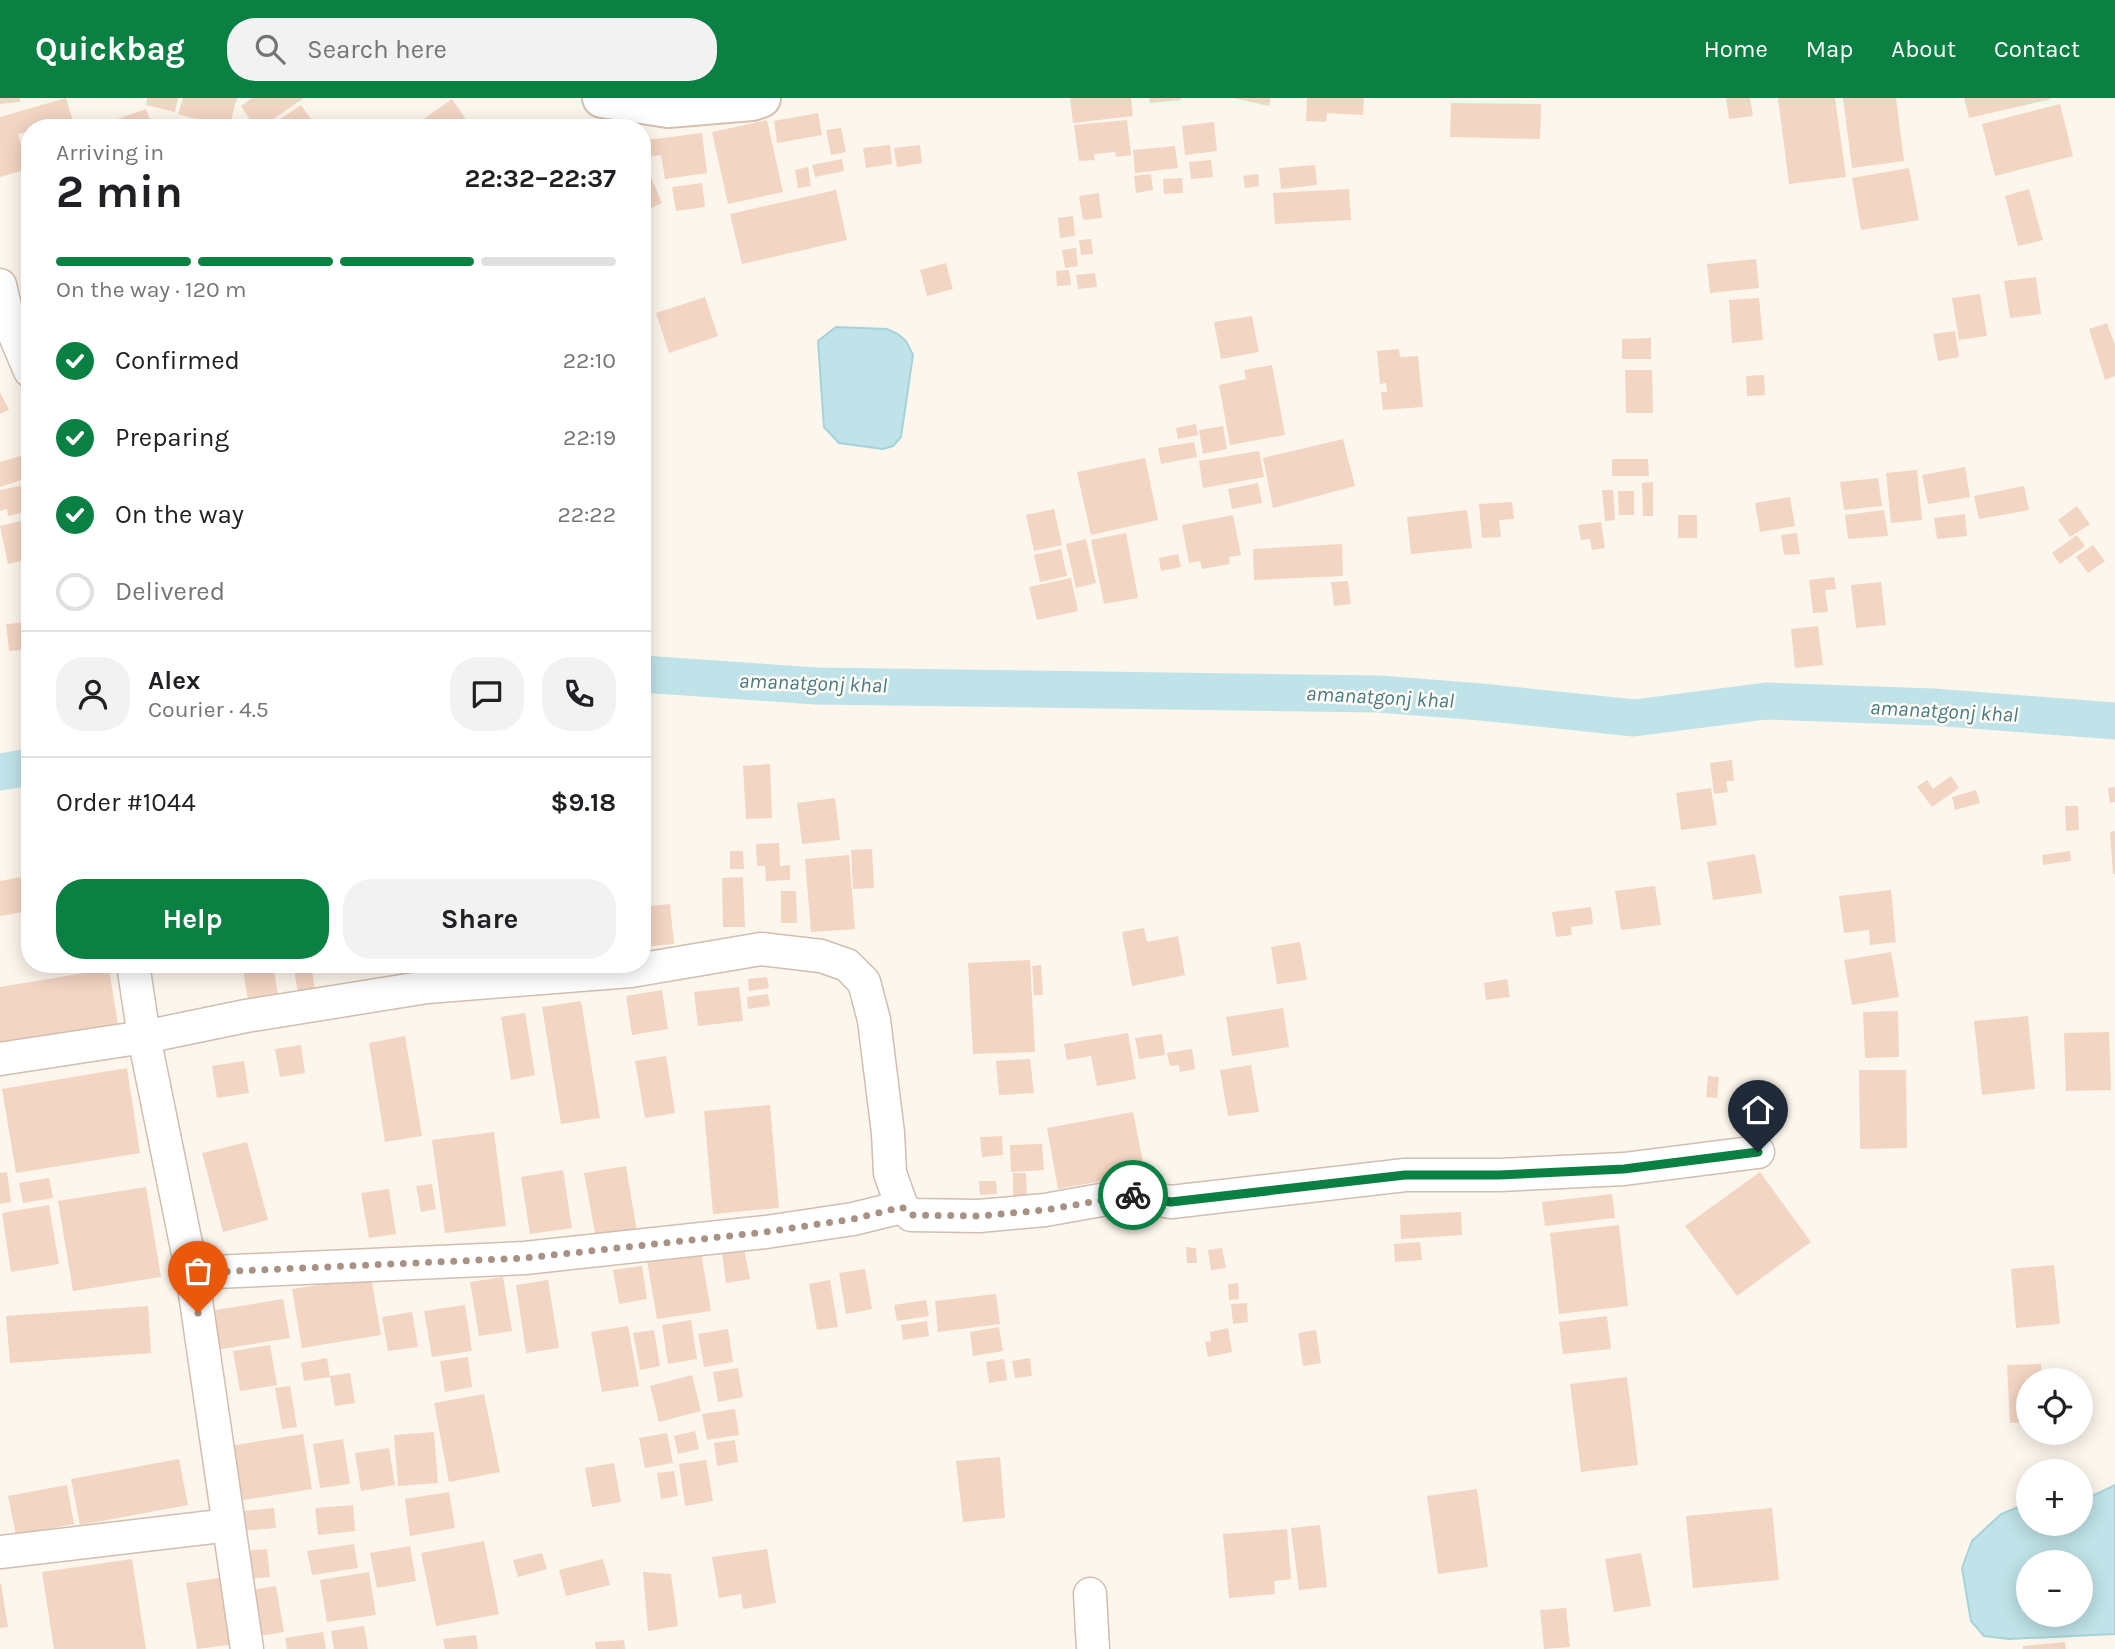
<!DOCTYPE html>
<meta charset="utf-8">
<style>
:root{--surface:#fff;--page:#f2f2f2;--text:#202124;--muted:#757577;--line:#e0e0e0;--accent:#0b8043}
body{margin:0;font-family:Karla,sans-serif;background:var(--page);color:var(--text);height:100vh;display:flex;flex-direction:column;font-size:26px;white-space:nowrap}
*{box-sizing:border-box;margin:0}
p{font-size:23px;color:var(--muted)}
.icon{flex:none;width:38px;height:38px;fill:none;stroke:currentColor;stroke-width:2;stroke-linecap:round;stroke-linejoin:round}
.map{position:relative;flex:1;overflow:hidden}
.panel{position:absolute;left:21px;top:21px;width:630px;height:854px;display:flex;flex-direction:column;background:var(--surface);border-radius:28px;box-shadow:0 4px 18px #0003}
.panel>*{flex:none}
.fabs{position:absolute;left:2016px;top:1270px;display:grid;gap:14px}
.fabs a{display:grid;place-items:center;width:77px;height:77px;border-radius:50%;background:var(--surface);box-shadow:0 4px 18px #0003;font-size:35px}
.pin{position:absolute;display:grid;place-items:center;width:60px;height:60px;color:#fff;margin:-72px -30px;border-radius:50% 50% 50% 0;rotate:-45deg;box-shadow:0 0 7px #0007}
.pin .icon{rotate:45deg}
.courier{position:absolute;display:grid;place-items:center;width:70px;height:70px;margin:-35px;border:5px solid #0b8043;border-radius:50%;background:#fff;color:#222;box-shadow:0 2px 9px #0007}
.head em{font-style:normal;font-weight:700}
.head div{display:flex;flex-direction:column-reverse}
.head{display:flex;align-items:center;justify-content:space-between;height:119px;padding:0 35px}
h1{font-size:46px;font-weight:700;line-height:52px}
.bar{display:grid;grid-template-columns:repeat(4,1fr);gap:10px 7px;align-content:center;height:84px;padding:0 35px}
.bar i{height:9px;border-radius:5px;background:var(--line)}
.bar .selected{background:var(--accent)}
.bar p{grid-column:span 4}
.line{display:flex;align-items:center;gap:18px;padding:0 35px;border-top:2px solid var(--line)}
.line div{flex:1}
.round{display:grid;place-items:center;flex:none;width:74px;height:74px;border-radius:28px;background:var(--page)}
ol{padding:0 35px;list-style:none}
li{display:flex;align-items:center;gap:21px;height:77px}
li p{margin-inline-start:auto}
li .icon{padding:7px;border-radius:50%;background:var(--accent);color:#fff;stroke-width:4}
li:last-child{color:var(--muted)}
li i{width:38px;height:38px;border:4px solid var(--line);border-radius:50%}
.primary-button{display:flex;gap:14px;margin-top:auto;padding:14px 35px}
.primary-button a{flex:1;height:80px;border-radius:28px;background:var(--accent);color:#fff;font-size:28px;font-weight:700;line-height:80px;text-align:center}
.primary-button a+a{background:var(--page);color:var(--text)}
header{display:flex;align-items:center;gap:42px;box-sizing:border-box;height:98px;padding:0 35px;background:var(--accent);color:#fff}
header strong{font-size:33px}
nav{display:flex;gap:38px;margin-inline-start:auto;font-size:24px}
.search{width:490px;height:63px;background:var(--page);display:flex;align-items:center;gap:18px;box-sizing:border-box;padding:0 24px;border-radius:28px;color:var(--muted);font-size:26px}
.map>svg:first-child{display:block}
</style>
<header>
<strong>Quickbag</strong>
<div class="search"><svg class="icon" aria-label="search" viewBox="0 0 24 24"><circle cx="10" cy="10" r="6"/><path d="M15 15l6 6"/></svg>Search here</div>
<nav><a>Home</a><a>Map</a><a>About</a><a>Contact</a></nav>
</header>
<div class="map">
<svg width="2115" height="1551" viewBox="0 0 2115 1551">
<rect width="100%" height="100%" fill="#fdf6ec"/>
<path fill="#bfe3e8" stroke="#a5d3da" stroke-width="2" fill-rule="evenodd" d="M836,229l51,2 11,5 8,7 7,14 -12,82 -8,9 -10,3 -44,-6 -15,-16 -6,-86z
M2115,1387v149l-106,5 -25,-3 -13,-15 -9,-53 10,-27 29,-27 27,-11v21h53v-25h5zM2028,1465h53v52h-53z"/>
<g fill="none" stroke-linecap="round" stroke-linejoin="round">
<path stroke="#bfe3e8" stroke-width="37" d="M642,576l174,12 563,8 102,8 153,16 132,-17 167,6 182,14
M0,674l30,-5"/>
</g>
<path fill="#f3d5c3" d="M0,0h20v4l-20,2z
M66,0l9,30h-45v3l-12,3 10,35 -28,8v-60z
M147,0h31l-3,14 -29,-7z
M183,0h54l-8,30 -51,-14z
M252,0h52l-44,30h-4l-15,-22z
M1070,0h61l2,18 -60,7z
M1149,0h32v2l-31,3z
M1233,0h38l-2,8z
M1307,0h57l-1,17 -36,-2 -1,9 -20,-1z
M1726,0h24l3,18 -24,3z
M1778,0h57l11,79 -57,7z
M1843,0h53l8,63 -52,7z
M1964,0h87v1l-82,19z
M452,1l20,29h-61z
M1451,5l90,1 -1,35 -90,-2z
M2060,6l13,52 -78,20 -13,-52z
M301,7l16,23h-50z
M146,11l7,19h-59v-1z
M818,15l4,22 -45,8 -3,-22z
M767,22l16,72 -55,12 -16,-72z
M1127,22l4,35 -15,2 -1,-5 -21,2 1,6 -16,1 -5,-36z
M1214,24l3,29 -32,4 -3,-29z
M841,30l5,24 -15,3 -5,-25z
M702,35l5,40 -42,6 -4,-24 -11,1 -3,-16z
M890,47l2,19 -26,4 -3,-20z
M920,47l2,18 -25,4 -3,-19z
M1175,48l3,22 -43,5 -2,-23z
M642,58l20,47 -20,9z
M842,61l2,12 -29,6 -3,-12z
M1211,62l2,17 -22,2 -2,-17z
M1315,67l2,20 -36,4 -2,-21z
M808,69l3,19 -13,2 -3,-18z
M1909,70l10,52 -58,10 -9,-52z
M1151,76l2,16 -17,3 -2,-17z
M1258,76l1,12 -14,2 -2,-12z
M1182,80l1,15 -19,1 -1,-15z
M702,85l3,24 -29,4 -4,-24z
M1349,91l2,31 -76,4 -2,-31z
M2029,91l14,51 -25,6 -13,-50z
M836,92l11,50 -105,24 -12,-50z
M1099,95l3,25 -19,2 -4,-24z
M1073,118l2,20 -15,2 -2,-20z
M1091,141l2,15 -12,1 -2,-15z
M1076,150l2,18 -13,2 -3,-18z
M1756,161l3,29 -49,5 -3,-29z
M946,165l7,26 -26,7 -7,-26z
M1069,172l2,15 -14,1 -1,-15z
M1095,175l2,14 -19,2 -2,-14z
M2036,179l5,37 -31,4 -6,-37z
M1980,196l7,42 -28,4 -7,-42z
M705,199l13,39 -49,17 -13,-40z
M1759,200l4,42 -31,3 -3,-43z
M1252,218l7,36 -38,7 -7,-37z
M2107,225l8,22v31l-10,4 -16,-51z
M1955,233l4,26 -21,4 -5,-27z
M1651,240v21h-29v-20z
M1399,251l1,8 18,-1 5,51 -40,3 -2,-18h6l-1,-9 -6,1 -3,-33z
M1272,267l13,70 -55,10 -11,-60 27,-6 -2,-9z
M1625,272h27l1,43h-27z
M1764,277l1,20 -18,1 -1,-20z
M0,294l9,18 -9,4z
M1196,326l2,11 -20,4 -2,-11z
M1223,328l4,23 -24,5 -4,-24z
M1343,341l12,47 -82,22 -10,-50z
M1194,344l3,15 -36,7 -3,-16z
M1259,353l5,26 -61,11 -4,-27z
M24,357l6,22 -30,10v-25z
M1145,360l13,62 -67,15 -14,-63z
M1612,361h36l1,17h-37z
M1965,369l5,30 -42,7 -6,-29z
M1917,372l5,50 -31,3 -5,-50z
M1878,380l4,28 -38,4 -4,-28z
M1653,384v34h-10l-1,-33z
M1258,385l4,20 -30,6 -4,-20z
M30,386v27l-22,5 -1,-7 -7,2v-21z
M2024,388l5,24 -50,9 -5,-23z
M1602,392h11l2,30 -10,1z
M1618,393h16v24h-15z
M1790,399l5,29 -35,6 -5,-29z
M1512,404l2,17 -15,1 2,17 -19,1 -3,-34z
M2077,408l13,18 -20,13 -12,-17z
M1054,411l8,36 -28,6 -8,-36z
M1467,412l5,38 -61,6 -4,-37z
M1884,412l4,26 -40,3 -3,-24z
M1965,416l2,22 -30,3 -3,-21z
M1233,417l8,40 -12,2 1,7 -28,5 -2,-8 -11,2 -7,-38z
M1678,417h19v23h-19z
M30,421v40l-22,5 -8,-38z
M1601,424l4,26 -13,2 -2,-11 -9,1 -3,-15z
M1126,435l12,65 -34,6 -13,-64z
M1797,435l3,21 -16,1 -3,-20z
M2077,437l8,11 -25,18 -8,-11z
M1086,441l10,44 -20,5 -10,-44z
M1342,446l1,32 -89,4 -1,-31z
M2093,447l12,16 -17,12 -12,-16z
M1061,451l6,27 -27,6 -6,-27z
M1178,456l3,13 -20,4 -2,-13z
M1834,479l2,12 -11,1 3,22 -15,1 -4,-33z
M1071,480l7,33 -41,9 -8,-33z
M1348,483l3,23 -17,2 -3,-24z
M1881,484l5,43 -30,3 -5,-43z
M30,524v27l-21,2 -3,-27z
M1818,528l5,39 -28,3 -4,-39z
M1732,662l2,21h-8l2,11 -14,2 -4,-31z
M770,666l2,54 -26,1 -3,-53z
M1951,678l8,12 -27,19 -15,-20 10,-7 6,9z
M2115,689v15l-5,1 -2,-15z
M1711,690l6,37 -36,5 -5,-37z
M1976,692l4,13 -25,7 -3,-13z
M835,700l5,42 -38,4 -5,-41z
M2065,708h13l1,24 -13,1z
M2115,733v43h-2l-3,-42z
M779,745l1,23 10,-1v15l-24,1 -1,-15h-8l-1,-22z
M872,751l2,39 -21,1 -2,-39z
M730,753h13l1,18h-14z
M2070,753l1,10 -28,4 -1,-10z
M1755,756l7,39 -49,7 -6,-38z
M849,757l6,74 -44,3 -6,-73z
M27,778l3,35 -30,5v-35z
M743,779l2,50h-22l-1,-49z
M1655,788l6,39 -40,5 -6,-39z
M1891,792l5,52 -26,3 -1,-15 -25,3 -5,-37z
M781,793h15l1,32h-16z
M670,806l4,40 -32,3v-40z
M1591,809l2,17 -22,3 1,8 -16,2 -4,-25z
M1144,830l3,14 31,-6 7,39 -53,11 -10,-54z
M1300,844l7,38 -30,4 -6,-37z
M1891,854l8,45 -47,8 -8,-45z
M1030,862l5,92 -62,2 -5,-91z
M178,866h37v2l-35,5z
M242,866h31l5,31 -30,5z
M293,866h18l4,26 -17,3z
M1041,867l2,30h-9l-2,-29z
M109,871l9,56 -118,20v-58z
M767,879l2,11 -20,3 -1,-12z
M1507,881l3,18 -24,3 -2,-17z
M739,889l4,34 -45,5 -4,-34z
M662,892l6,39 -36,6 -6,-39z
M768,896l2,12 -22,3 -1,-12z
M581,903l19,117 -39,6 -19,-117z
M1283,910l6,39 -57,9 -6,-39z
M1898,913l1,46 -34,1 -2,-46z
M525,915l10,62 -24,5 -10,-63z
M2028,918l7,73 -53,6 -8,-74z
M2109,934l2,58 -45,1 -2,-58z
M1128,935l8,46 -39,7 -6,-30 -24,4 -3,-16z
M1162,936l3,21 -26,4 -4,-21z
M405,938l17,100 -37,6 -16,-99z
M301,947l4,28 -25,4 -5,-28z
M1192,951l3,20 -15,3 -1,-7 -9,1 -3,-13z
M666,958l9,57 -30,5 -10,-57z
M1030,961l4,34 -35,2 -3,-34z
M244,963l5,32 -32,5 -5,-32z
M1251,967l8,47 -31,4 -8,-46z
M127,970l13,85 -124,20 -14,-84z
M1859,972h47l1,78 -47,1z
M1708,978l11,1 -2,21 -11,-1z
M770,1007l9,103 -66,6 -9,-103z
M1133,1014l12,61 -87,16 -11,-61z
M494,1034l12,94 -61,7 -13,-93z
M1002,1038l1,19 -21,2 -2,-20z
M247,1044l21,78 -45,12 -21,-79z
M1042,1046l2,26 -33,2 -1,-27z
M626,1068l11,66 -41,7 -12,-66z
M563,1072l9,58 -42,6 -9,-57z
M7,1074l4,30 -11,2v-31z
M1760,1074l51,70 -74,54 -52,-70z
M1013,1075h13l1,29 -14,1z
M49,1080l4,20 -30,5 -4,-20z
M979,1083h17l1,13 -17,1z
M432,1086l4,25 -15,3 -5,-26z
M146,1089l15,90 -88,14 -15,-90z
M389,1091l7,45 -27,4 -8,-45z
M1612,1096l3,24 -70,8 -3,-24z
M49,1107l10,59 -48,8 -9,-59z
M1461,1114l1,23 -61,4 -1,-24z
M1619,1127l9,81 -69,8 -9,-81z
M1420,1144l2,18 -27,2 -1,-18z
M1186,1149l10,1 1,15h-10z
M1222,1150l4,20 -15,2 -3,-20z
M744,1151l6,30 -24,4 -4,-30z
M701,1155l10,58 -54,8 -10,-58z
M2054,1167l6,59 -44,4 -5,-59z
M642,1168l5,33 -28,5 -6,-34z
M865,1171l7,40 -26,5 -7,-41z
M371,1179l10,58 -79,13 -10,-59z
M503,1179l9,54 -33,5 -9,-54z
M548,1182l11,68 -33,5 -10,-68z
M830,1182l8,47 -21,3 -8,-46z
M1238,1185l1,16 -10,1 -1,-16z
M996,1196l4,30 -62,8 -3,-31z
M283,1201l7,39 -74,12 -7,-39z
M926,1202l3,16 -32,5 -3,-16z
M1247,1205l1,19 -15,2 -2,-20z
M465,1207l7,46 -40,6 -8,-46z
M148,1208l3,47 -141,10 -4,-47z
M412,1214l6,35 -30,4 -6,-34z
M1607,1218l4,33 -48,5 -4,-32z
M691,1222l6,39 -29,5 -6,-39z
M927,1223l2,15 -26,4 -2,-15z
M628,1228l11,60 -37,6 -11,-60z
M999,1229l4,24 -30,5 -3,-24z
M1228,1230l4,24 -24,5 -3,-15 6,-1 -1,-9z
M728,1231l5,33 -29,5 -6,-33z
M654,1232l6,36 -20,4 -7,-37z
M1316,1232l5,33 -18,3 -5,-33z
M270,1247l7,40 -37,6 -7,-40z
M468,1259l4,30 -27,5 -5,-31z
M327,1260l3,19 -26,4 -3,-18z
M1030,1260l2,18 -17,2 -3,-17z
M1004,1261l3,21 -18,3 -3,-21z
M2041,1266l1,17h-14v41l-18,1 -3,-58z
M738,1270l5,29 -25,5 -5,-30z
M350,1275l5,30 -20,3 -5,-30z
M692,1277l9,36 -42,11 -9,-36z
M1627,1279l11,88 -57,7 -11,-88z
M290,1288l7,41 -15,2 -7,-41z
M484,1296l16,78 -51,10 -15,-79z
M735,1311l4,26 -32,5 -5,-26z
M695,1333l4,18 -21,5 -4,-18z
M434,1334l4,51 -40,3 -4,-51z
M667,1335l6,30 -28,5 -6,-30z
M303,1336l9,55 -80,13 -9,-55z
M343,1341l7,45 -30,4 -7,-44z
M735,1342l3,22 -21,4 -3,-23z
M389,1350l6,37 -34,6 -6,-38z
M1000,1359l5,61 -42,4 -7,-61z
M179,1361l9,46 -108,20 -9,-46z
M706,1362l7,41 -28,5 -6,-42z
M614,1365l7,39 -29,5 -7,-39z
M674,1373l4,25 -17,3 -4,-26z
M67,1387l7,39 -58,11 -8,-39z
M1477,1391l11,78 -50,7 -11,-78z
M449,1394l6,36 -45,8 -5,-37z
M353,1407l2,26 -37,4 -3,-27z
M274,1410l2,20 -40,3 -2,-19z
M1772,1410l7,72 -86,8 -7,-72z
M1320,1427l7,62 -28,3 -8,-62z
M1287,1431l4,50 -17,2 1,13 -46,4 -6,-64z
M484,1443l15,73 -63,12 -15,-73z
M354,1446l4,24 -46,7 -5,-24z
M410,1448l6,35 -39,7 -7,-35z
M267,1451l3,28 -25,2 -3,-28z
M767,1451l9,54 -33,6 -2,-15 -22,4 -7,-41z
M542,1455l5,16 -29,8 -5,-17z
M1641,1455l10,53 -37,6 -9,-53z
M132,1461l14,90h-92l-12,-77z
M603,1461l7,26 -44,11 -7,-26z
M369,1474l7,43 -49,7 -7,-42z
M643,1474l28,2 7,52 -30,5z
M225,1479l10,67 -38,5 -11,-66z
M0,1486h1l7,43 -8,1z
M276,1488l8,46 -26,4 -8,-46z
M1566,1510l4,39 -26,2 -4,-39z
M364,1528l4,23h-34l-3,-18z
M323,1534l3,17h-39l-2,-11z
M476,1537l2,14h-33l-2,-10z
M624,1542l1,9h-29l-1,-7z
M2065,1544l1,7h-43v-3z"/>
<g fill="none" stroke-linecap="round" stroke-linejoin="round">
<defs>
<path id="minor" d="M0,187l8,34 22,52
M133,866l11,73 48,236 55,376
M0,961l144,-22 102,-21 181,-29 204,-16 130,-22 60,7 26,9 17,17 10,38 14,113 2,40 12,34 9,8 68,1 66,-6 84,-15 42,7 234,-27h94l125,-6 134,-17
M192,1175l333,-15 241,-26 87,-13 49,-12
M0,1454l229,-27
M1090,1496l3,55"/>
<path id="secondary" d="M602,0l66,10 84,-7 9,-3"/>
</defs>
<use href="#minor" stroke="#d1beb0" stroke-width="35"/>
<use href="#secondary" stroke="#d6c0b0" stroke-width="42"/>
<use href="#minor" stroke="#fff" stroke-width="32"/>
<use href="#secondary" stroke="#fff" stroke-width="38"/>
</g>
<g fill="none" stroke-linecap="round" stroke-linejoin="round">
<path stroke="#a89285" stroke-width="7" stroke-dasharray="0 12.6" d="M198,1215l-6,-40 333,-15 241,-26 87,-13 49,-12 9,8 68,1 66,-6 88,-15"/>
<path stroke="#0b8043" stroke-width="9" d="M1133,1097l38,7 234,-27h94l125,-6 134,-17"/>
</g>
<g text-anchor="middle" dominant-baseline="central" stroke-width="5" stroke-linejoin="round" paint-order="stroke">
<g font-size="21" font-style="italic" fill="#437c86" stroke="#fffaf3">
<text transform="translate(813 585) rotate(2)">amanatgonj khal</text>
<text transform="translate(1380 599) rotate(3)">amanatgonj khal</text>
<text transform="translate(1944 613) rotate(3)">amanatgonj khal</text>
</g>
</g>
</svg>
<div class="fabs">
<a><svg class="icon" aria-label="locate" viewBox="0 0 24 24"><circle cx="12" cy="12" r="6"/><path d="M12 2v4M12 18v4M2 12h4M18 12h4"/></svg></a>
<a>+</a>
<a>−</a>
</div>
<div class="pin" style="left:198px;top:1215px;background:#ea580c"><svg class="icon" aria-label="bag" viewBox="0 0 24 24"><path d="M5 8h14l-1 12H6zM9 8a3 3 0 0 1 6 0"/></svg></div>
<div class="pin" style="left:1758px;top:1054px;background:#1f2937"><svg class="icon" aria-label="home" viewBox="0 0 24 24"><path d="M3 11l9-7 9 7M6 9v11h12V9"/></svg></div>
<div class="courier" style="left:1133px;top:1097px"><svg class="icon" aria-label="bike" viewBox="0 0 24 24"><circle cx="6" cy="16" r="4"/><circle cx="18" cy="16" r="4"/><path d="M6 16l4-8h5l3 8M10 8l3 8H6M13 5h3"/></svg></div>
<section class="panel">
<div class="head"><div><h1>2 min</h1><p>Arriving in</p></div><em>22:32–22:37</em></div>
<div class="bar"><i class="selected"></i><i class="selected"></i><i class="selected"></i><i></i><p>On the way · 120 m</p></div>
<ol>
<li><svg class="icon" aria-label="check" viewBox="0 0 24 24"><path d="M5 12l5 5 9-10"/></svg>Confirmed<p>22:10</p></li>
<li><svg class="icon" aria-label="check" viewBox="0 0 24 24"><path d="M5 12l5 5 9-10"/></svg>Preparing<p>22:19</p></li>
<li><svg class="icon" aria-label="check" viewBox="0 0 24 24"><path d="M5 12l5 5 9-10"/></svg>On the way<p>22:22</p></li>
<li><i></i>Delivered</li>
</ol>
<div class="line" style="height:126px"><a class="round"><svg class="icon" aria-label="person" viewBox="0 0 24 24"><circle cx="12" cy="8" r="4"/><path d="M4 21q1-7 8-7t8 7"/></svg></a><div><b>Alex</b><p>Courier · 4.5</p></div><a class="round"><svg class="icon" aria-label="chat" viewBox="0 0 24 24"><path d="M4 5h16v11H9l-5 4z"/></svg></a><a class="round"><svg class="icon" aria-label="phone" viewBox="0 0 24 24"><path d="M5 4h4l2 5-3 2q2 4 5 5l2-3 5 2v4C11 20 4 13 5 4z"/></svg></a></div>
<div class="line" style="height:91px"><div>Order #1044</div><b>$9.18</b></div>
<div class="primary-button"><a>Help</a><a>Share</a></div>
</section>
</div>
